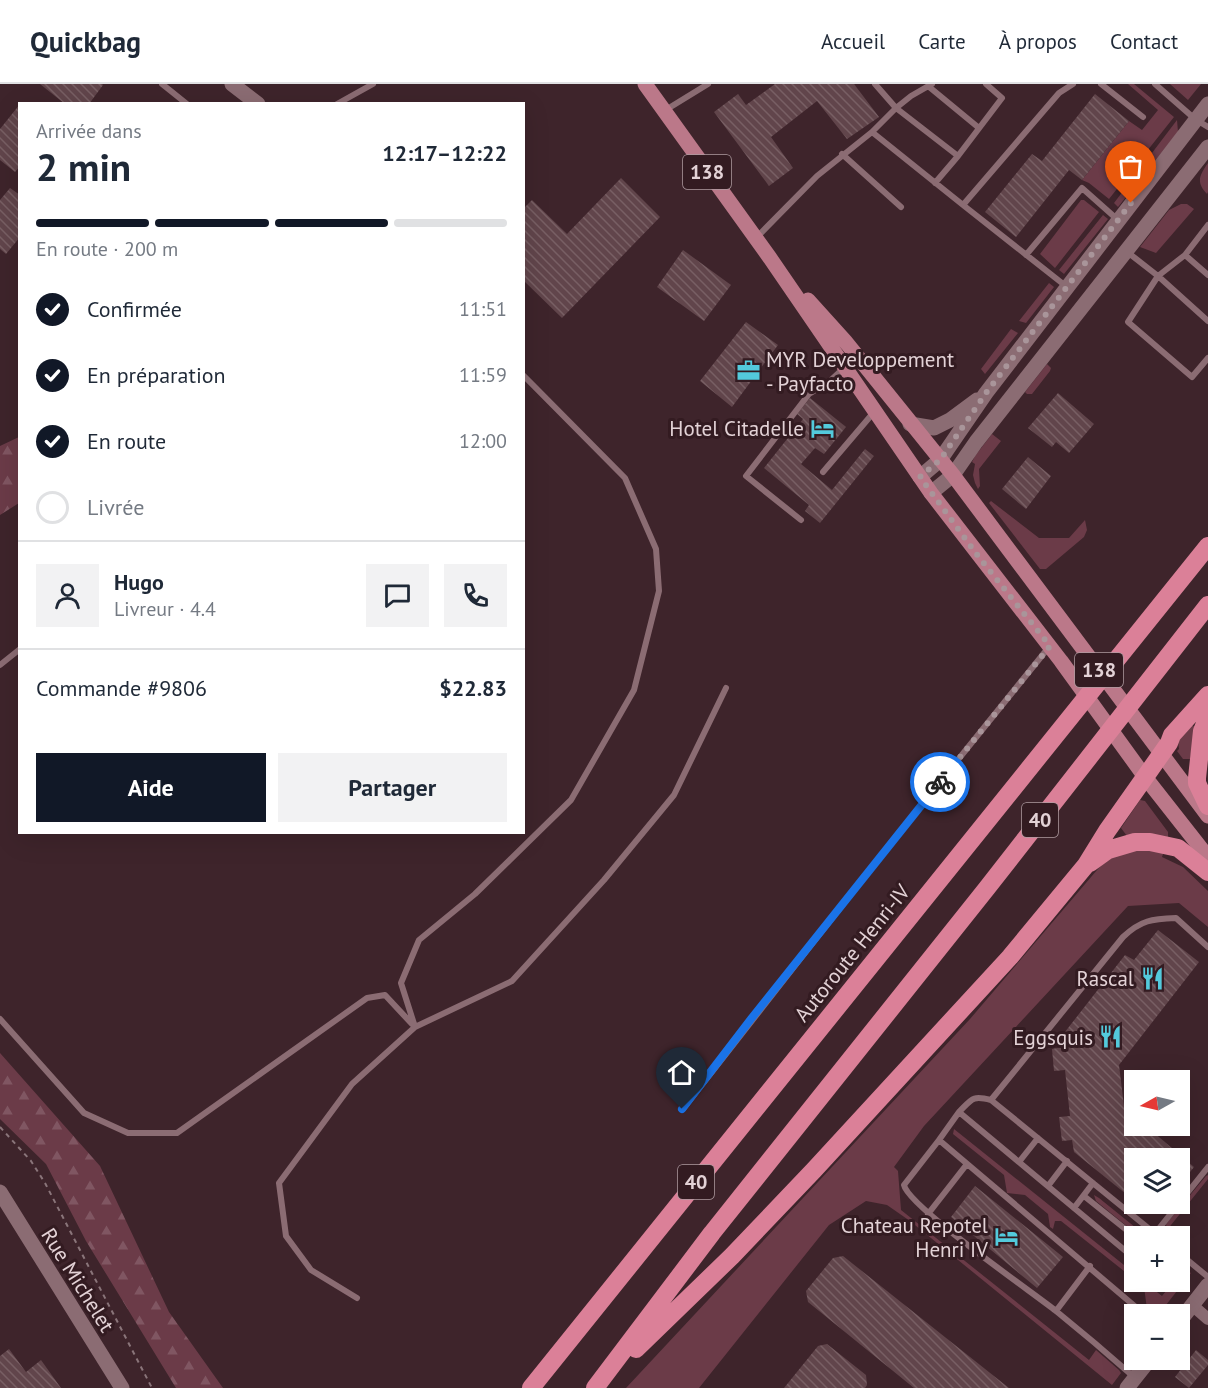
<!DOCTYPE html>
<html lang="fr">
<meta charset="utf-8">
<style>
:root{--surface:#fff;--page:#f2f2f3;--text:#1f2937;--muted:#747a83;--line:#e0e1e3;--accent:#111827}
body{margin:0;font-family:"PT Sans",sans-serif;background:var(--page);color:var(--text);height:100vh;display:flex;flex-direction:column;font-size:22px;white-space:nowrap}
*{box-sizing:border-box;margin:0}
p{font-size:20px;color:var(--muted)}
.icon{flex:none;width:33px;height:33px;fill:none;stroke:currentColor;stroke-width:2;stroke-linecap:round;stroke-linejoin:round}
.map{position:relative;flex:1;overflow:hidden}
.details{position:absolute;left:18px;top:18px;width:507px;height:732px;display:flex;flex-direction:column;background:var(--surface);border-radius:0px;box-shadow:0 6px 24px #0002}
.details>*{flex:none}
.needle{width:39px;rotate:262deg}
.tools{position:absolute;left:1124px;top:986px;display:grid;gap:12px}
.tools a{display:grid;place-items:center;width:66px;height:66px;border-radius:0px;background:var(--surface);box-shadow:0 6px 24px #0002;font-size:30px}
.pin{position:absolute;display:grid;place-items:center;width:51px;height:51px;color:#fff;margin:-62px -26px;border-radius:50% 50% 50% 0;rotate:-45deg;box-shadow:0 0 6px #0007}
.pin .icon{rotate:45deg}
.courier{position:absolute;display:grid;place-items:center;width:60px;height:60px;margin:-30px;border:4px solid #1a73e8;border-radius:50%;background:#fff;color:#222;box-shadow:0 2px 8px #0007}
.headline em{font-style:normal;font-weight:800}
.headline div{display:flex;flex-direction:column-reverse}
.headline{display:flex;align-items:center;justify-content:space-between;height:102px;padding:0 18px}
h1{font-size:39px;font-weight:800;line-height:45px}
.bar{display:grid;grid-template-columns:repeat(4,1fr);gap:9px 6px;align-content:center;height:72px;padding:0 18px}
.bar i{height:8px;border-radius:4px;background:var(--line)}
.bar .selected{background:var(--accent)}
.bar p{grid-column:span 4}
.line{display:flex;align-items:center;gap:15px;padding:0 18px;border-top:2px solid var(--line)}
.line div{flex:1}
.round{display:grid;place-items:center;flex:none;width:63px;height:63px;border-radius:0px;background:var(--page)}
ol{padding:0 18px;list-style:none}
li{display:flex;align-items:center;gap:18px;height:66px}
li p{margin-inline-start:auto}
li .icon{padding:6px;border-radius:50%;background:var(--accent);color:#fff;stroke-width:4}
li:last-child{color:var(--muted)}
li i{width:33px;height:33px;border:3px solid var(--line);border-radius:50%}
.primary-button{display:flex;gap:12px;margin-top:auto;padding:12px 18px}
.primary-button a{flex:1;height:69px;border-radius:0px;background:var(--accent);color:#fff;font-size:24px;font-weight:800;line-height:69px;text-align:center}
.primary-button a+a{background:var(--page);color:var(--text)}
header{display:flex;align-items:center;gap:36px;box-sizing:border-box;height:84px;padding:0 30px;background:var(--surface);border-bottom:2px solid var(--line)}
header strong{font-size:28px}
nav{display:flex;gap:33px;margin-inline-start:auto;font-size:21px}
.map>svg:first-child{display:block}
</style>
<header>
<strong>Quickbag</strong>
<nav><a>Accueil</a><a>Carte</a><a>À propos</a><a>Contact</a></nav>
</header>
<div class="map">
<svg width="1208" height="1304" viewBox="0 0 1208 1304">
<defs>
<pattern id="forest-firs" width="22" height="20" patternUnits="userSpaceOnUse" patternTransform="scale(1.5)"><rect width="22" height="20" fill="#6b3b48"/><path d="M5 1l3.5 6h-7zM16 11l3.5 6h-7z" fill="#805662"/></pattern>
<pattern id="building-back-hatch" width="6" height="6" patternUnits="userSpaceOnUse" patternTransform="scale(1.5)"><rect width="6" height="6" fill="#61454b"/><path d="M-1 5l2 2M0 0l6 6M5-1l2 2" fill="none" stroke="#785f64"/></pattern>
</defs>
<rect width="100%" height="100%" fill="#3e242b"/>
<path fill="#6b3b48" d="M1128,0h6l40,33 -65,82 -20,-16 -7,-3 47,-59 13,9 16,-20z
M1170,0h31l-13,16z
M1177,36l1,12 -60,75 -4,-4z
M1208,79v29l-1,2c-11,-12 -8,-18 1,-31z
M1081,116h3l15,12 -44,56 -15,-14z
M1181,120h6l7,5 -38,44 -16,-6 29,-37z
M1103,131l5,4 -44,55 -5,-4z
M1049,199l5,4 -28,36 -7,-2z
M1011,245l7,4 -33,41 -4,-5z
M1047,280l4,4 -1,3 -18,23h-5l-2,-2z
M992,350l9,7 -22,28 1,17 -2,3 -3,-6 -2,-8 2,-11 -3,-2 3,-6z
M991,417l48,37h30l16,-18 2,10 -3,7 -38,32h-6l-51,-66z
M1192,641l4,3 -6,31h-7l-6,-8 2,-2 -1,-8z
M1140,716l5,1 23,31v7l-41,-3 -6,-8z
M1134,766l30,1 -2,6 21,10 25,24v36l-29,-24 -51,3 -204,220 -30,41 4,4 3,39 188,150 7,-10 23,20 2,3 -9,12 -202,-164 -23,-16 -21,-4 -37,24 -130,163h-73l344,-369 127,-149 10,-11z
M954,1045l180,144v6l-73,-58h-6l-2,8 -3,-2 -2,-13 -23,-19 -18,-2 -3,-18 -51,-41z
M1208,1091v4l-41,51 -1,-6 40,-48z
M1094,1111l5,3 47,38h-7l-43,-35z
M1184,1185l7,4 -32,41 -12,-5 -3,-22 -8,-6h7l19,15 12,-15h5v-6z"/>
<path fill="url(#forest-firs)" d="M19,353v66l-19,12v-69z
M0,969l100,113 69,146 54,76h-47l-90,-147 -40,-77 -46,-45z"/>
<path fill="url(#building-back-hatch)" d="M40,0h62l1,1 -14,19h-24z
M775,0h79l25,33 -32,22 -30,-38 -46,36 22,31 -24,18 -55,-74 24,-18 8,11z
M1095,10l34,27 -47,59 -13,-10 -53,67 -31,-25 47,-58 10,7z
M20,20v62l-5,6 -15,-12v-31z
M621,94l39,39 -98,101 -38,-37v-73l8,-8 35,34z
M10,104l10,7v42l-14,17 -6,-5v-49z
M683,166l48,35 -27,36 -47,-34z
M746,238l32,23 -46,62 -32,-26z
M1058,309l36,31 -25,29 -13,-11 -4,5 -24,-19z
M810,314l36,29 -22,27 -9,-6 -14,16 31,26 33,-41 9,7 -54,67 -15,-12 4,-6 -45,-37 39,-49 -6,-5z
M1028,373l23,19 -25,33 -24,-20z
M1158,846l41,32 -80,103 5,41 10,9v10h11l49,42 -15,19v-28h-45v29l-1,-1 -7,8 -52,-42 -2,-12 -10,1 -3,-24 11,-1 -5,-46 -11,1 -2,-22 10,-2 -1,-10 64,-82 9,5z
M975,1102l88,71 -26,31 -86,-71z
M1153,1119h12l-5,6z
M843,1172l166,132h-95l-106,-86 -2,-11 27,-33z
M827,1260l39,31 1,10 -2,3h-81l34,-42z
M9,1265l17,23 15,-12 20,28h-61v-32z
M1196,1266l12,10v5l-19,23 -14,-11z"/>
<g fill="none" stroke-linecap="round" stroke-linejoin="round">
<path stroke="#8a757a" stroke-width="2" stroke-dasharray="4.5 4.5" stroke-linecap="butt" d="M0,1043l31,34 14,22 107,205"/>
<path stroke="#8b6c73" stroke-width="6" d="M162,0l25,20
M875,0l21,24 15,-12 21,-12
M1101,0l42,33
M1155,0l40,35 13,8
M928,2l51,42
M337,20l36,-20
M664,27l44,-27
M842,70l59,53
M958,72l44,-58 -16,-14
M935,99l23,-27 -62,-48 -24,24 91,73
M1208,141l-23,30 -27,21 50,45
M755,155l62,-63 55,-44
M1126,167l32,25 -30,46 64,55 16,-19
M1026,171l56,-67 36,32
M1185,171l23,20
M1067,203l-104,-82 96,-112 14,-9
M823,388l51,-60
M801,436l-55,-44 63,-82 21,-13 14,-13
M0,581l20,-16
M0,935l84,94 44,20h49l190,-135 18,-3 27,29
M415,943l-14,-44 18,-43 56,-46 96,-94 63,-110 25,-99 -3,-42 -31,-71 -101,-102
M683,1025l211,-270 155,-192
M959,1028c13,-13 13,-17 32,-12
M939,1056l20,-28 175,146
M1019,1078l19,-24
M1048,1102l19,-25
M1084,1112l50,40
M1074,1124l19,-25
M928,1130l39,-50
M1153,1152l55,-69
M1158,1152l-167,-136 132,-163c18,-17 29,-18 53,-19l32,29
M1179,1169l29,24
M1179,1182l7,-8
M357,1214l-46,-28 -25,-34 -7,-53 73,-99 63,-57 97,-46 92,-101 70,-85 52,-107
M1056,1227l34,-45
M1134,1293c-26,-23 -52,-45 -78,-66 -24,-19 -148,-105 -152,-126l35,-45 205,174"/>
<path stroke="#8b6c73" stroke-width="12" d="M1192,1221l16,14"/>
<path stroke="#8b6c73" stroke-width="15" d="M232,0l26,20
M910,340l24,4 16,-8 27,-20
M920,393l20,-17 46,-67 222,-289
M931,409l22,-18 23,-33 232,-295
M0,1108l122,196
M1179,1238l29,-37
M1127,1304l23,-29"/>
<path stroke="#bb7889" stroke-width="15" d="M645,0l125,174 161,235 130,168 84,116 63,80
M808,216l37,41 108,134 255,341"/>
<path stroke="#db8098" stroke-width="18" d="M1208,632l-6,15 -5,47v5l11,23
M1090,779l18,-13 27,-8h15l28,6 30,24
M636,1265l96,-93 82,-86 196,-213 76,-92 21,-34 62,-88 3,-8 36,-40
M531,1304l677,-842
M595,1304l117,-155 275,-345 221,-283"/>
</g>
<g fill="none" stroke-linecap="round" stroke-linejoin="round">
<path stroke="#a9959a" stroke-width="6" stroke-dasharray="0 10.8" d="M940,698l110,-136 -72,-90 -58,-79 20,-17 46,-67 145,-190"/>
<path stroke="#1a73e8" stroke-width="8" d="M682,1025l69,-90 189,-237"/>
</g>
<defs>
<symbol id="office-bare" viewBox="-9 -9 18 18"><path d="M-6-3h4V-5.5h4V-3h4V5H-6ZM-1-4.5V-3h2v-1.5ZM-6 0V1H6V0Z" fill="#53cadc" stroke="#331b21" stroke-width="2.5" paint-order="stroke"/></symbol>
<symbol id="hotel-bare" viewBox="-9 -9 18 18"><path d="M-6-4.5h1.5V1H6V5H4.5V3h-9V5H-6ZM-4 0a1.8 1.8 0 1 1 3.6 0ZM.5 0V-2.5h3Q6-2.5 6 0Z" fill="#53cadc" stroke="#331b21" stroke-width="2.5" paint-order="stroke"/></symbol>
<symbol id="restaurant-bare" viewBox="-9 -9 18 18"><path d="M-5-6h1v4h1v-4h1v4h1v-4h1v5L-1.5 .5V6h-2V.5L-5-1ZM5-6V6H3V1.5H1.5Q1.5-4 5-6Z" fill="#53cadc" stroke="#331b21" stroke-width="2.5" paint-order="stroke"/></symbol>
</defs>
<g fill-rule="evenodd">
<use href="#office-bare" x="732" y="270" width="33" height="33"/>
<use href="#hotel-bare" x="806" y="328" width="33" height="33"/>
<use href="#restaurant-bare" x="1136" y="878" width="33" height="33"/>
<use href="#restaurant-bare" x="1094" y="936" width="33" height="33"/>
<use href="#hotel-bare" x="990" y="1136" width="33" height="33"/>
</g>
<g text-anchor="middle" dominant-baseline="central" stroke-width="6" stroke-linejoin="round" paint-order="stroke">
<g fill="#331b21" stroke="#ae9ba0" stroke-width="1.5">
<rect x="683" y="71" width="48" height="34" rx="4.5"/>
<rect x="1075" y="569" width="48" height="34" rx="4.5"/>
<rect x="1022" y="719" width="36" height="34" rx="4.5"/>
<rect x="678" y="1081" width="36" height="34" rx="4.5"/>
</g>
<g font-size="20" font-weight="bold" fill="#e3d2d6">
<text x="707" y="88">138</text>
<text x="1099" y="586">138</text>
<text x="1040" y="736">40</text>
<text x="696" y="1098">40</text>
</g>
<g font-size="21" fill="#e3d2d6" stroke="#331b21" text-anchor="end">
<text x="766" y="275" text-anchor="start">MYR Developpement<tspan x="766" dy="24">- Payfacto</tspan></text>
<text x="804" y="344">Hotel Citadelle</text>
<text x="1134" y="894">Rascal</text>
<text x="1093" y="953">Eggsquis</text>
<text x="988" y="1141">Chateau Repotel<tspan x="988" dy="24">Henri IV</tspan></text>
</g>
<g font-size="21" fill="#e3d2d6" stroke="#331b21">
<text transform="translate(852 869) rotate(-51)">Autoroute Henri-IV</text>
<text transform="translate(78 1196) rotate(58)">Rue Michelet</text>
</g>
</g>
</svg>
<div class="tools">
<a><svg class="needle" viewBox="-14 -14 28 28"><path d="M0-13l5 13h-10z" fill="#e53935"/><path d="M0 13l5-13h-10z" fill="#747a83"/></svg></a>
<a><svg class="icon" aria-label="layers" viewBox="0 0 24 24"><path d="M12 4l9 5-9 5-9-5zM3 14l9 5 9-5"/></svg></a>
<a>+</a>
<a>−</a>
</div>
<div class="pin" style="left:1131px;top:119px;background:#ea580c"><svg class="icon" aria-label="bag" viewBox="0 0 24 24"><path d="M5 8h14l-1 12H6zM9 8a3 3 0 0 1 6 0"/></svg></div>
<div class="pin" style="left:682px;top:1025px;background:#1f2937"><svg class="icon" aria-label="home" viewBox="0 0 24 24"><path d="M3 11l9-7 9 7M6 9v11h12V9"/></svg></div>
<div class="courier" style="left:940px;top:698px"><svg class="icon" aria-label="bike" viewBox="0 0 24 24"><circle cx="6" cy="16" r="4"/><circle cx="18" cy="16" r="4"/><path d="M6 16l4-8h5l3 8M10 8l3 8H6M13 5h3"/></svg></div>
<section class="details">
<div class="headline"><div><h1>2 min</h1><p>Arrivée dans</p></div><em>12:17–12:22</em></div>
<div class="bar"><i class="selected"></i><i class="selected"></i><i class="selected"></i><i></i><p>En route · 200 m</p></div>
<ol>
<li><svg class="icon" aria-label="check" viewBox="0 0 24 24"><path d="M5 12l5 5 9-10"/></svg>Confirmée<p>11:51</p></li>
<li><svg class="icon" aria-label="check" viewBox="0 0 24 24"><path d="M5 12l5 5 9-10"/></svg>En préparation<p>11:59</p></li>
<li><svg class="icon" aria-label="check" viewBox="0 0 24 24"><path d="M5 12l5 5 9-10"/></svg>En route<p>12:00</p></li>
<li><i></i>Livrée</li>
</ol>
<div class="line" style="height:108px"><a class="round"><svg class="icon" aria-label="person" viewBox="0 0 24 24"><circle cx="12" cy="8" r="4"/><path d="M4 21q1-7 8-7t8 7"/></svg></a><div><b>Hugo</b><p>Livreur · 4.4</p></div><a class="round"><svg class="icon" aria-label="chat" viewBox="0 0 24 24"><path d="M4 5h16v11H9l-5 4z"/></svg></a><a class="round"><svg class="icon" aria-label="phone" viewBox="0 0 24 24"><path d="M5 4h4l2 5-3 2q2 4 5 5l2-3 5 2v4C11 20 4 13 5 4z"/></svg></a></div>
<div class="line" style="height:78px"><div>Commande #9806</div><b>$22.83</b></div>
<div class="primary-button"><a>Aide</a><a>Partager</a></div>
</section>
</div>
